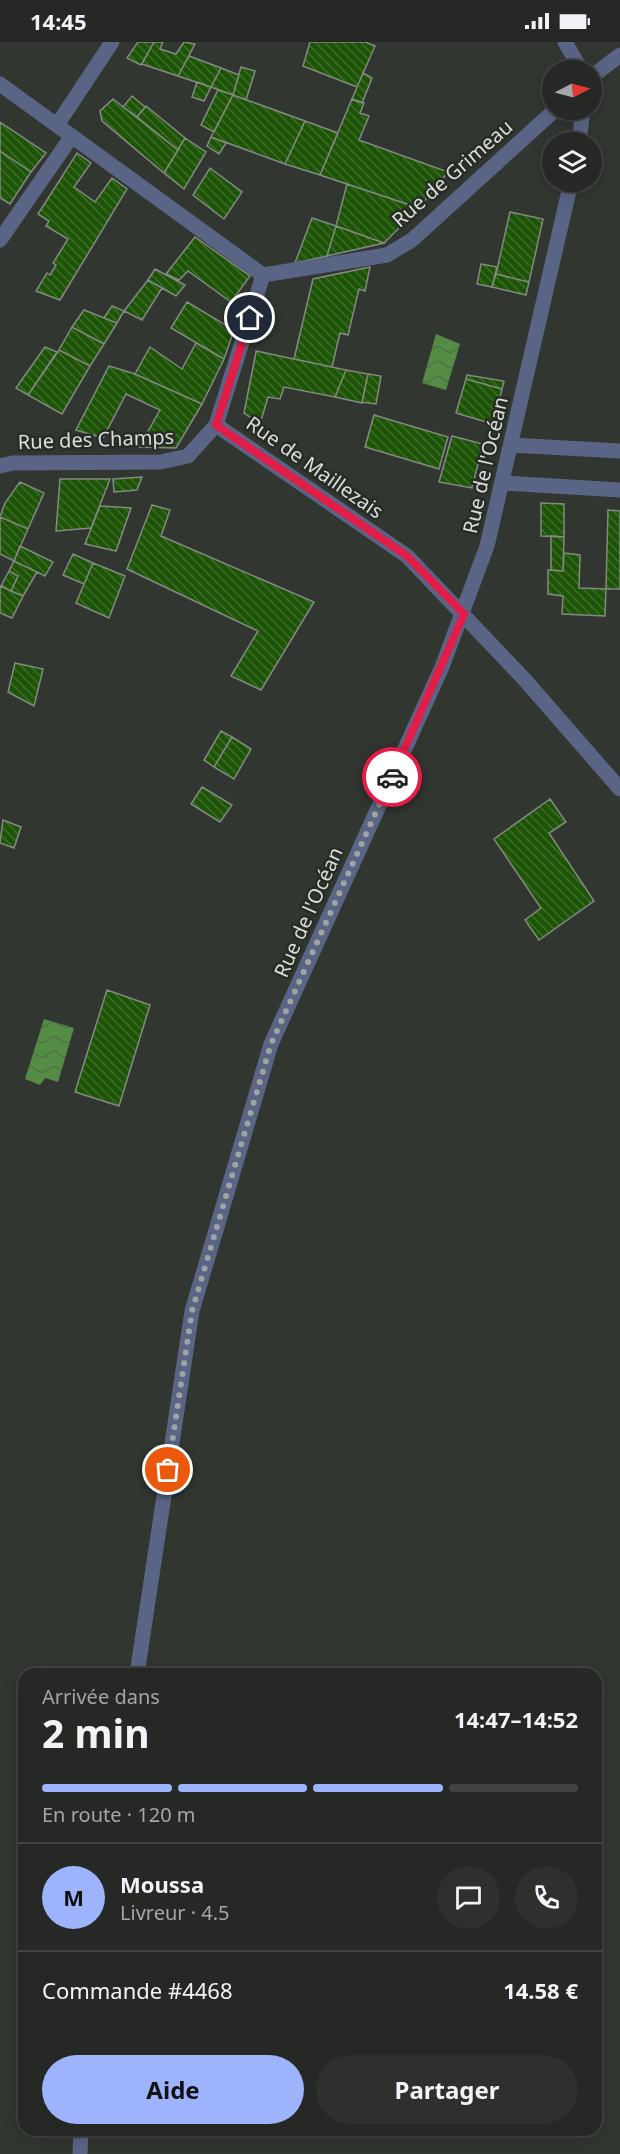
<!DOCTYPE html>
<html lang="fr">
<meta charset="utf-8">
<style>
:root{--surface:#262825;--page:#2e302d;--text:#f1f3f6;--muted:#a4a6a7;--line:#424442;--accent:#9db4fd}
body{margin:0;font-family:"Noto Sans",sans-serif;background:var(--page);color:var(--text);height:100vh;display:flex;flex-direction:column;font-size:22px;white-space:nowrap}
*{box-sizing:border-box;margin:0}
p{font-size:20px;color:var(--muted)}
.icon{flex:none;width:33px;height:33px;fill:none;stroke:currentColor;stroke-width:2;stroke-linecap:round;stroke-linejoin:round}
.map{position:relative;flex:1;overflow:hidden}
.side{position:absolute;left:18px;top:1626px;width:584px;height:468px;display:flex;flex-direction:column;background:var(--surface);border-radius:18px;box-shadow:0 3px 15px #0003,0 0 0 2px var(--line)}
.side>*{flex:none}
.needle{width:39px;rotate:84deg}
.controls{position:absolute;left:542px;top:18px;display:grid;gap:12px}
.controls a{display:grid;place-items:center;width:60px;height:60px;border-radius:50%;background:var(--surface);box-shadow:0 3px 15px #0003,0 0 0 2px var(--line);font-size:30px}
.pin{position:absolute;display:grid;place-items:center;width:51px;height:51px;color:#fff;margin:-26px;border:3px solid #fff;border-radius:50%;box-shadow:0 2px 6px #0007}
.courier{position:absolute;display:grid;place-items:center;width:60px;height:60px;margin:-30px;border:4px solid #e11d48;border-radius:50%;background:#fff;color:#222;box-shadow:0 2px 8px #0007}
.head em{font-style:normal;font-weight:700}
.head div{display:flex;flex-direction:column-reverse}
.head{display:flex;align-items:center;justify-content:space-between;height:102px;padding:0 24px}
h1{font-size:39px;font-weight:700;line-height:45px}
.bar{display:grid;grid-template-columns:repeat(4,1fr);gap:9px 6px;align-content:center;height:72px;padding:0 24px}
.bar i{height:8px;border-radius:4px;background:var(--line)}
.bar .on{background:var(--accent)}
.bar p{grid-column:span 4}
.line{display:flex;align-items:center;gap:15px;padding:0 24px;border-top:2px solid var(--line)}
.line div{flex:1}
.round{display:grid;place-items:center;flex:none;width:63px;height:63px;border-radius:32px;background:var(--page)}
.action{display:flex;gap:12px;margin-top:auto;padding:12px 24px}
.action a{flex:1;height:69px;border-radius:36px;background:var(--accent);color:#111;font-size:24px;font-weight:700;line-height:69px;text-align:center}
.action a+a{background:var(--page);color:var(--text)}
.status{display:flex;justify-content:space-between;align-items:center;height:42px;padding:0 30px;background:var(--surface);direction:ltr}
.status svg{height:16px;fill:currentColor}
.map>svg:first-child{display:block}
</style>
<div class="status"><b>14:45</b><svg viewBox="0 0 49 12"><path d="M0 12V9h3v3zM5 12V6h3v6zM10 12V3h3v9zM15 12V0h3v12zM26 1h20v11H26zM47 4h2v5h-2z"/></svg></div>
<div class="map">
<svg width="620" height="2112" viewBox="0 0 620 2112">
<defs>
<pattern id="water-waves" width="16" height="10" patternUnits="userSpaceOnUse" patternTransform="scale(1.5)"><rect width="16" height="10" fill="#558c45"/><path d="M0 5q4-4 8 0t8 0" fill="none" stroke="#4e7244"/></pattern>
<pattern id="building-back-hatch" width="6" height="6" patternUnits="userSpaceOnUse" patternTransform="scale(1.5)"><rect width="6" height="6" fill="#1d5406"/><path d="M-1 5l2 2M0 0l6 6M5-1l2 2" fill="none" stroke="#3d6c2a"/></pattern>
</defs>
<rect width="100%" height="100%" fill="#323631"/>
<path fill="url(#water-waves)" d="M436,292l24,10 -14,46 -24,-7z
M44,977l30,9 -16,54 -13,-4 -5,7 -15,-6z"/>
<path fill="url(#building-back-hatch)" stroke="#848983" stroke-width="1.5" d="M138,0h16l-13,23 -14,-7z
M154,0h9l-3,7 16,5 8,-12 11,2 -17,32 -36,-12z
M310,0h55l10,4 -18,41 -54,-21z
M189,14l32,12 -10,19 -33,-11z
M241,25l14,4 -9,29 -13,-5z
M221,26l18,7 -6,20 -22,-8z
M363,31l9,5 -10,25 -10,-4z
M197,40l14,5 -7,14 -12,-4z
M218,48l15,5 -19,37 -13,-7z
M233,53l72,26 -20,43 -74,-27z
M132,54l13,11 -8,10 -14,-10z
M113,57l65,51 -14,23 -62,-52 -2,-10z
M352,57l12,4 -4,10 9,3 -10,24 89,32 -29,36 -99,-33z
M146,64l39,32 -7,12 -41,-33z
M305,79l33,12 -18,42 -35,-11z
M0,80l46,31 -15,19 -31,-21z
M211,95l15,6 -7,11 -12,-8z
M185,96l21,14 -22,37 -20,-16z
M0,109l31,21 -21,32 -10,-6z
M77,111l14,10 -17,24 21,15 17,-24 15,11 -67,111 -24,-9 11,-18 3,2 6,-10 -3,-2 15,-24 -22,-13 3,-5 -11,-7z
M210,126l32,24 -18,27 -31,-24z
M347,142l72,24 -35,35 -48,-17z
M510,170l33,7 -14,63 -33,-8z
M312,176l24,8 -9,30 -32,7z
M336,184l48,17 -57,13z
M195,195l55,39 -19,26 -43,-31 -9,9 -13,-6z
M481,222l16,3 -5,20 -15,-3z
M370,225l-5,24 -6,-2 -11,46 -8,-2 -8,34 -38,-8 19,-80z
M155,227l30,16 -9,11 -28,-16z
M496,232l33,8 -3,13 -34,-8z
M148,238l14,8 -20,32 -18,-9z
M187,260l47,28 -10,29 -53,-31z
M112,264l12,5 -7,12 -13,-5z
M84,268l33,13 -13,21 -32,-17z
M72,285l32,17 -14,22 -31,-16z
M196,301l28,16 -22,45 -67,-30 15,-27 32,22z
M45,305l12,5 -29,43 -12,-7z
M59,308l31,16 -28,48 -34,-19z
M256,310v-1l90,19 -11,27 -51,-10 -4,12 -12,-2 -8,27 -16,-11z
M109,324l26,8 67,30 -26,44 -37,-1 21,-37 -34,-16 -23,44 -27,-8z
M346,328l22,4 -6,29 -27,-6z
M368,332l13,2 -5,28 -14,-2z
M467,333l37,6 -2,8 -36,-10z
M466,337l36,10 -9,35 -37,-11z
M374,373l74,22 -9,32 -74,-22z
M452,394l31,8 -11,44 -33,-6z
M142,435l-5,13 -23,2 -1,-13z
M60,437h50l-19,49 -35,3z
M20,440l24,11 -16,36 -28,-12 5,-14z
M541,461l23,1v33l-23,-1z
M152,463l18,5 -9,26 153,66 -53,88 -30,-14 27,-45 -131,-62z
M100,464l31,2 -15,43 -31,-7z
M608,468l12,1v78h-14z
M0,475l28,12 -14,32 -14,-7z
M551,494l13,1 -1,34 -12,-1z
M20,504l33,16 -8,14 -31,-15z
M564,511l16,2 -1,33 27,1 -1,27 -43,-2 1,-18 -15,-2v-24l15,1z
M73,512l20,9 -9,21 -21,-9z
M14,519l23,11 -14,24 -12,-5 7,-15 -9,-5z
M93,521l32,13 -16,42 -33,-15z
M9,529l9,5 -7,15 -10,-5z
M0,544l23,10 -11,22 -12,-5z
M15,621l28,6 -9,37 -26,-14z
M221,689l11,6 -18,30 -10,-7z
M232,695l19,12 -17,30 -20,-12z
M202,745l30,18 -12,17 -29,-18z
M550,757l16,23 -17,11 45,68 -55,39 -14,-20 16,-12 -47,-69z
M3,778l18,7 -7,21 -14,-5z
M107,948l43,15 -31,101 -44,-14z"/>
<g fill="none" stroke-linecap="round" stroke-linejoin="round">
<path stroke="#5a6585" stroke-width="15" d="M565,0l16,28
M591,35l29,-22
M0,42l263,191 -47,150 191,131 118,124 95,109
M57,83l55,-83
M579,100l4,-32
M0,198l72,-104
M263,233l124,-20 25,-15 143,-130
M511,403l109,6
M0,424l13,-3 148,-1 27,-6 28,-31
M503,441l117,7
M137,1632l55,-363 79,-267 171,-377 45,-121 84,-364
M80,2112l1,-24"/>
</g>
<g fill="none" stroke-linecap="round" stroke-linejoin="round">
<path stroke="#a0a39f" stroke-width="6" stroke-dasharray="0 10.8" d="M168,1428l24,-159 79,-267 121,-267"/>
<path stroke="#e11d48" stroke-width="8" d="M250,276l-34,107 191,131 57,58 -72,163"/>
</g>
<g text-anchor="middle" dominant-baseline="central" stroke-width="5" stroke-linejoin="round" paint-order="stroke">
<g font-size="20" fill="#dbdeda" stroke="#282c27">
<text transform="translate(452 131) rotate(-41)">Rue de Grimeau</text>
<text transform="translate(96 397) rotate(-2)">Rue des Champs</text>
<text transform="translate(485 423) rotate(-77)">Rue de l'Océan</text>
<text transform="translate(315 425) rotate(35)">Rue de Maillezais</text>
<text transform="translate(308 870) rotate(-66)">Rue de l'Océan</text>
</g>
</g>
</svg>
<div class="controls">
<a><svg class="needle" viewBox="-14 -14 28 28"><path d="M0-13l5 13h-10z" fill="#e53935"/><path d="M0 13l5-13h-10z" fill="#a4a6a7"/></svg></a>
<a><svg class="icon" aria-label="layers" viewBox="0 0 24 24"><path d="M12 4l9 5-9 5-9-5zM3 14l9 5 9-5"/></svg></a>
</div>
<div class="pin" style="left:168px;top:1428px;background:#ea580c"><svg class="icon" aria-label="bag" viewBox="0 0 24 24"><path d="M5 8h14l-1 12H6zM9 8a3 3 0 0 1 6 0"/></svg></div>
<div class="pin" style="left:250px;top:276px;background:#1f2937"><svg class="icon" aria-label="home" viewBox="0 0 24 24"><path d="M3 11l9-7 9 7M6 9v11h12V9"/></svg></div>
<div class="courier" style="left:392px;top:735px"><svg class="icon" aria-label="car" viewBox="0 0 24 24"><path d="M5 17H2v-5l4-1 3-4h7l3 4 3 1v5h-3M9 17h6M6 11h13"/><circle cx="7" cy="17" r="2"/><circle cx="17" cy="17" r="2"/></svg></div>
<section class="side">
<div class="head"><div><h1>2 min</h1><p>Arrivée dans</p></div><em>14:47–14:52</em></div>
<div class="bar"><i class="on"></i><i class="on"></i><i class="on"></i><i></i><p>En route · 120 m</p></div>
<div class="line" style="height:108px"><b class="round" style="background:var(--accent);color:#111">M</b><div><b>Moussa</b><p>Livreur · 4.5</p></div><a class="round"><svg class="icon" aria-label="chat" viewBox="0 0 24 24"><path d="M4 5h16v11H9l-5 4z"/></svg></a><a class="round"><svg class="icon" aria-label="phone" viewBox="0 0 24 24"><path d="M5 4h4l2 5-3 2q2 4 5 5l2-3 5 2v4C11 20 4 13 5 4z"/></svg></a></div>
<div class="line" style="height:78px"><div>Commande #4468</div><b>14.58 €</b></div>
<div class="action"><a>Aide</a><a>Partager</a></div>
</section>
</div>
